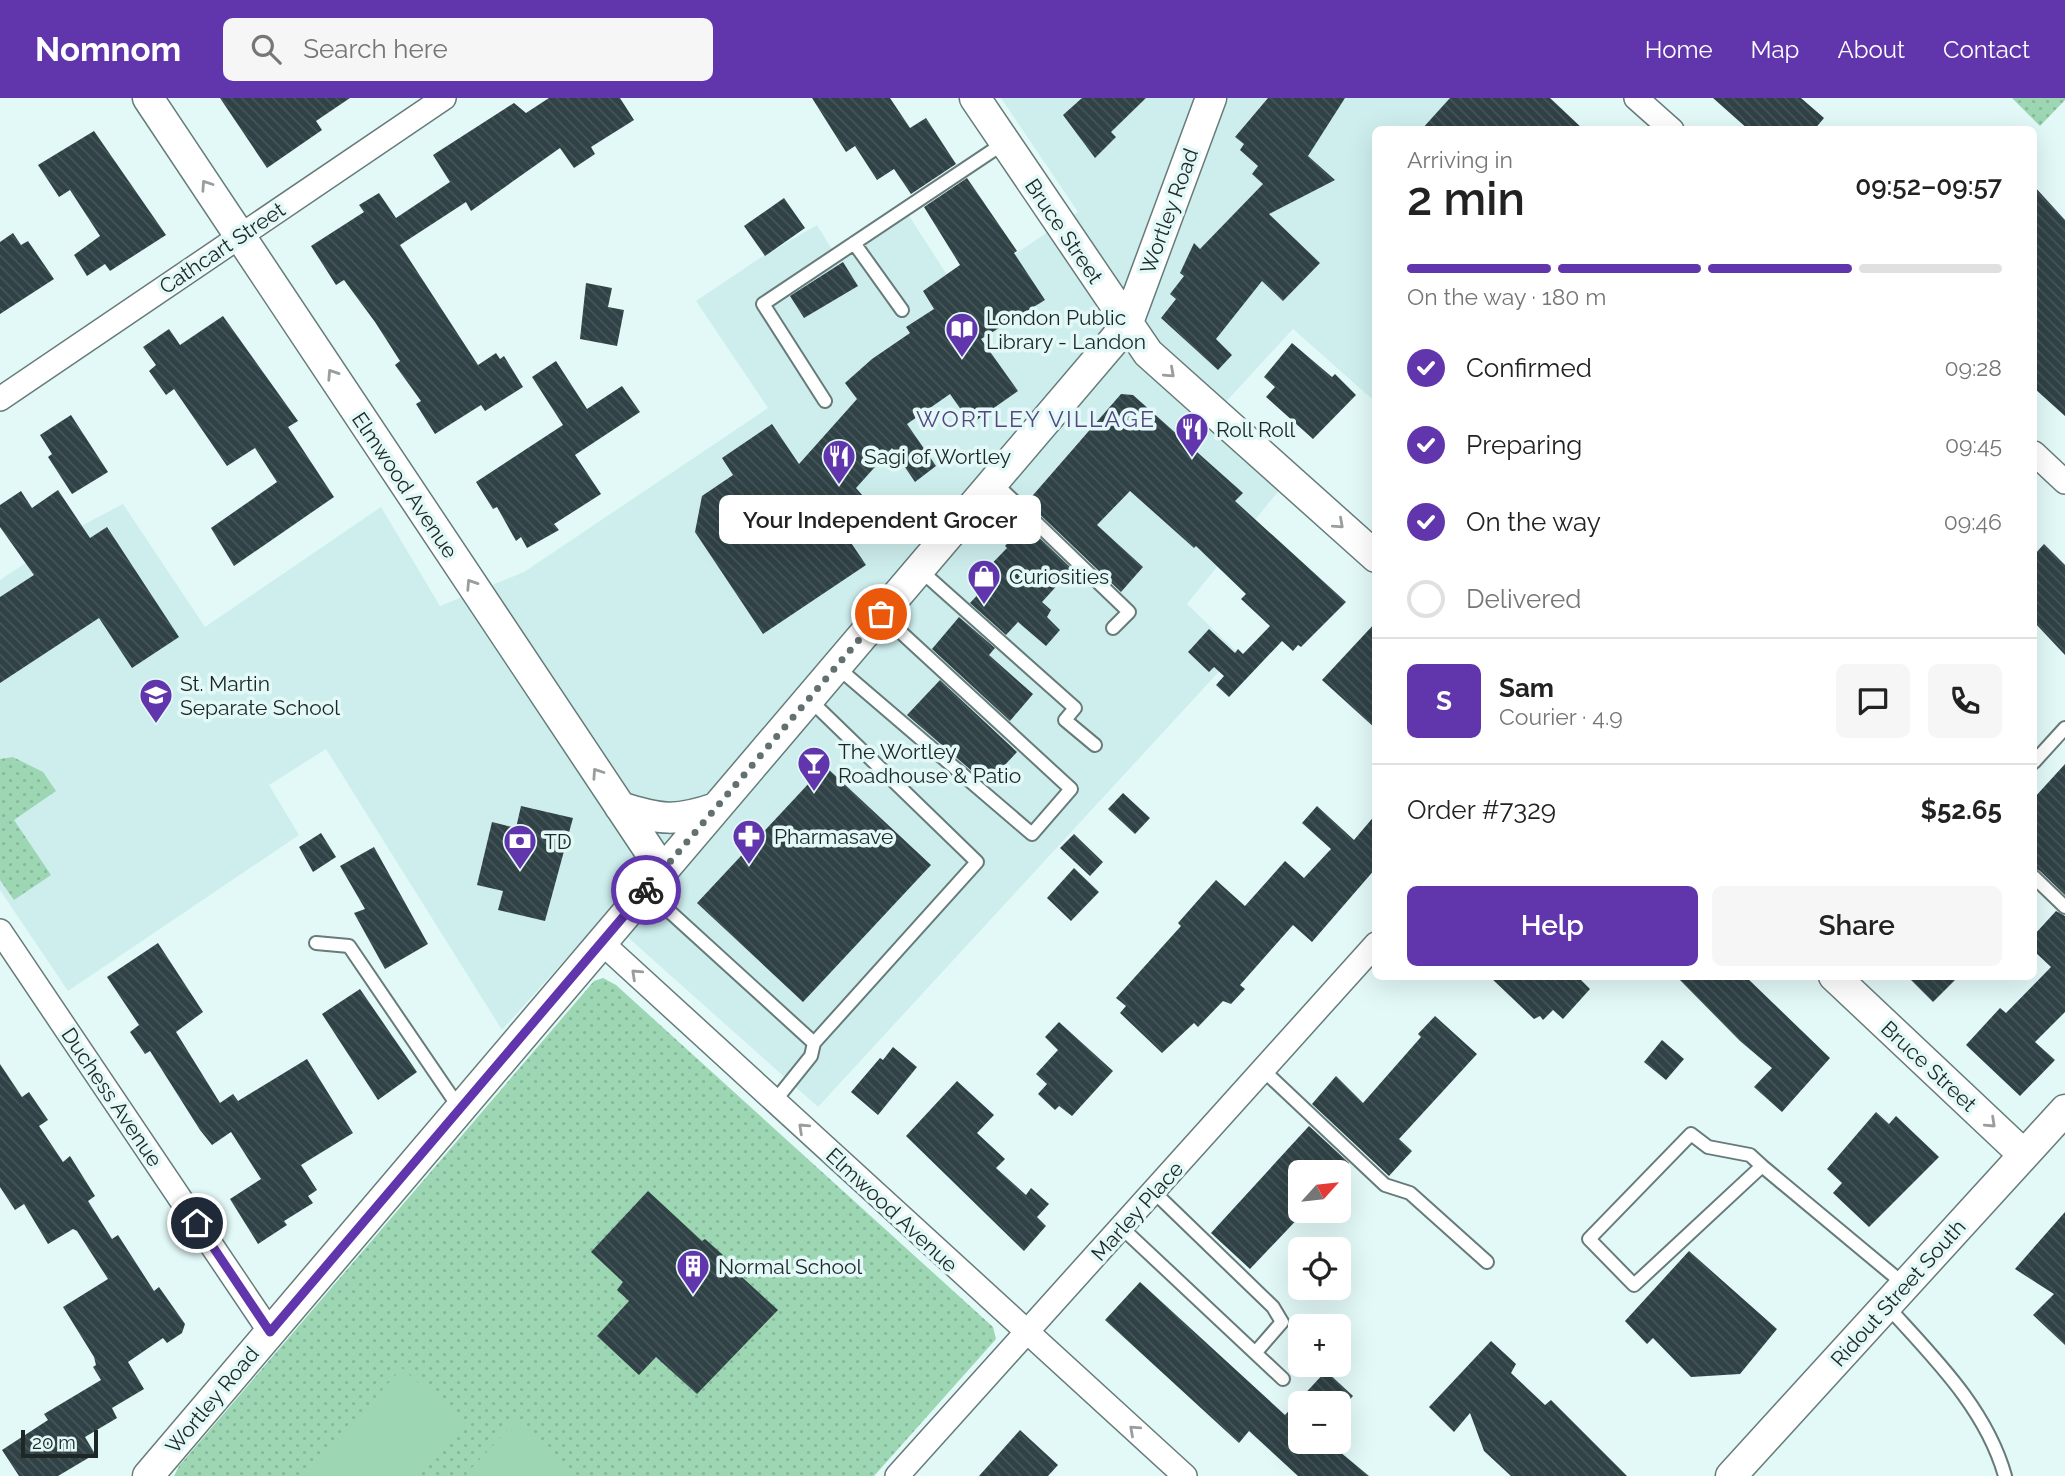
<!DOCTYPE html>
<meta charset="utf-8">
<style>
:root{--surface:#fff;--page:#f6f6f6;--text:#222;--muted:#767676;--line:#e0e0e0;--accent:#6136ad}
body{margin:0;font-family:Raleway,sans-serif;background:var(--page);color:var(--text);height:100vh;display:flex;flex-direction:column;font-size:26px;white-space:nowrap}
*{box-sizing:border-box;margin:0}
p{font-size:23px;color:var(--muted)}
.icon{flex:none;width:38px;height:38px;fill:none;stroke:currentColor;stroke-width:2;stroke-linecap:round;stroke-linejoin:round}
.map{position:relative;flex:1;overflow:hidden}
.sheet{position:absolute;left:1372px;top:28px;width:665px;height:854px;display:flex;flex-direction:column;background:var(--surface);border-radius:10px;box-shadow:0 7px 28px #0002}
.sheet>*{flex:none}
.needle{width:46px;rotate:63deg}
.controls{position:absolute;left:1288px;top:1062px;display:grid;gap:14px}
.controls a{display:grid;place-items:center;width:63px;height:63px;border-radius:10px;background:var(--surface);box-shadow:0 7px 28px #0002;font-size:35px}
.scale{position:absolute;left:21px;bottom:18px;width:77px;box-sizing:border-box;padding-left:7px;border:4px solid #1e2626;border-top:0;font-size:19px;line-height:24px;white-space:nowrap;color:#1e2626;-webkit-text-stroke:5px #e2f9f8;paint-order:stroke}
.pin{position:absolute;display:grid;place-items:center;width:60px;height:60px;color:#fff;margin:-30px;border:4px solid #fff;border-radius:50%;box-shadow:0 2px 7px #0007}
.courier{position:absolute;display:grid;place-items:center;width:70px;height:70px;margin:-35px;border:5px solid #6136ad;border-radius:50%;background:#fff;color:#222;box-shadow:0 2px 9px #0007}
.bubble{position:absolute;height:49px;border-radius:10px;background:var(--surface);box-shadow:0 7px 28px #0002;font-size:23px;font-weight:600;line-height:49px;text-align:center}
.headline em{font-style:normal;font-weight:600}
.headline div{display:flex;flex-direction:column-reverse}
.headline{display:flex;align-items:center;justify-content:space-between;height:119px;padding:0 35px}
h1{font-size:46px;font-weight:600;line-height:52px}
.bar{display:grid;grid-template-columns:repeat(4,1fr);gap:10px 7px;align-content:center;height:84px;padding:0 35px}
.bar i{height:9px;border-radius:5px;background:var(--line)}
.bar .active{background:var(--accent)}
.bar p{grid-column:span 4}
.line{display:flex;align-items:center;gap:18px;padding:0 35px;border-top:2px solid var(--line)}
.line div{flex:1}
.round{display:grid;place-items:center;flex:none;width:74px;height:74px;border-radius:10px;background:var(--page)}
ol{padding:0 35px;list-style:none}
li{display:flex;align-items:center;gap:21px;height:77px}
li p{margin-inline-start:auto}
li .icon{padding:7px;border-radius:50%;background:var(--accent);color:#fff;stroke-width:4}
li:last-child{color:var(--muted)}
li i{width:38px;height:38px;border:4px solid var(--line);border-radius:50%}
.action{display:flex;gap:14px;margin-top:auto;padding:14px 35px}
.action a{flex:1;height:80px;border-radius:10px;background:var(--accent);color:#fff;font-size:28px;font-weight:600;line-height:80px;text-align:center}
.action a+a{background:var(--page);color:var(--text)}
header{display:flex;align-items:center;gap:42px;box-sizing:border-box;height:98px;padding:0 35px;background:var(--accent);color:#fff}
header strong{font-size:33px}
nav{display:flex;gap:38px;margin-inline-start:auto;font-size:24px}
.search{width:490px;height:63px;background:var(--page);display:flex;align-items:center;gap:18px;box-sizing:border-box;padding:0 24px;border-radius:10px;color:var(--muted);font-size:26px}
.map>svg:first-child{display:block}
</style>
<header>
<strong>Nomnom</strong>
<div class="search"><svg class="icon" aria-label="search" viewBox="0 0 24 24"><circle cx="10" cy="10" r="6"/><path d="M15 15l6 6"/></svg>Search here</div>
<nav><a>Home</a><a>Map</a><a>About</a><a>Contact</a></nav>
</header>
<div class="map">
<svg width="2065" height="1378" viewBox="0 0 2065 1378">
<defs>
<pattern id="grass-dots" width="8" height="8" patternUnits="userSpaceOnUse" patternTransform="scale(1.75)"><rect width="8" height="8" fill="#9dd6b2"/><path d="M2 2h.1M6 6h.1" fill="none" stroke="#87b899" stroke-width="1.8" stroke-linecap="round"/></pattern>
<pattern id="building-back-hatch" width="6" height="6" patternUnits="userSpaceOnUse" patternTransform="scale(1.75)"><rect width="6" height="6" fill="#304246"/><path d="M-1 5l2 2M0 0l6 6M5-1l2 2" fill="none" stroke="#455558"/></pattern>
</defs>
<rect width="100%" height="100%" fill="#e2f9f8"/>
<path fill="#ceeeee" d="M1001,0h477l-30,31 -72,1 -1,264 -4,4 -78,-69 -69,75 73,64 -110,136 50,48 -419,455 -214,-191 -102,114 -176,-281 -57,36 30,50 -231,156 -68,-101v-310l81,-54 42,-22 82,123 176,-120 59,99 84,-34 244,-164 -72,-107 64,-43 57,-33 16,26 71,-43 54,84 120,-80z"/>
<path fill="url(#grass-dots)" d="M2012,0h53v2l-25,26z
M13,659l30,15 13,19 -42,29 37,55 -37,25 -14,-20v-121z
M603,880l13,7 377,342 3,12 -122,137h-700l5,-10 415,-485z"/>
<path fill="#9dd6b2" d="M402,1270l63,57 -46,51h-114z
M516,1323l58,55h-106l-2,-2z"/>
<path fill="url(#building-back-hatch)" d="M220,0h130l-34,23 6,9 -55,38z
M549,0h71l14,22 -43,27 4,7 -21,14 -14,-20 -89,63 -5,-9 -66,43 78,120 18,-12 4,6 4,-3 19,31 -38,24 -4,-6 -46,29 -19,-30 5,-3 -26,-36 5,-4 -25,-39 -31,-42 -8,5 -25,-39 53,-34 -5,-7 20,-12 17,25 54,-36 -17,-27 81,-52 12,10z
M812,0h78l20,30 16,-10 30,46 -45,30 -17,-25 -17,11 -22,-34 -9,6z
M1082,0h64l-35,34 5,5 -21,21 -32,-43z
M1268,0h77l-37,58 27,24 -66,34 51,49 -37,38 -21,-20 -46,58 16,16 -14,15 -57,-52 15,-19 -6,-5 14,-18 -4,-3 14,-30 6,6 63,-65 -11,-10 6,-8 -18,-16 4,-6 -9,-7z
M1450,0h100l34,32h-163z
M1713,0h88l23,20 -10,12h-65z
M94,33l72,104 -56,36 -5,-7 -18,12 -13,-21 26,-19 -30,-46 -11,7 -21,-32z
M967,80l50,73 -3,2 31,47 -64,39 37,52 -47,33 -21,-30 -43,30 29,42 -21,16 -23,-34 -36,40 7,8 -28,23 31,46 -103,69 -68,-102 7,-36 31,-21 -11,-17 50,-34 27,40 58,-65 -12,-16 27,-24 38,-26 -4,-6 28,-18 -11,-18 37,-26 -36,-58z
M2034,88l31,34v196l-31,-28z
M784,100l21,30 -40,28 -21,-30z
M13,135l8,12 7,-4 26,38 -54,35v-72z
M843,164l15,24 -54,32 -14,-22z
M586,185l26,5 -4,19 16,3 -7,36 -37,-7z
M223,218l75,105 -10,6 46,70 -100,69 -23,-38 66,-46 -22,-34 -28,18 -53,-77 -8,6 -17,-24 7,-6 -13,-18 26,-18 11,16z
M1292,245l40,34 3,-3 21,21 -43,44 -47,-42 9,-10 -11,-10z
M556,263l31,48 35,-23 18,26 -65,43 26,39 -47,30 5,6 -32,18 -6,-11 -5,4 -19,-34 -4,2 -17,-27 87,-57 -31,-48z
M1121,296l12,1 110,98 -8,8 111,101 -45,45 -3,-2 -5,6 -11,-10 -53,56 -13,-12 8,-9 -10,-9 -5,5 -21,-20 21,-23 26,24 3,-4 5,5 27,-28 -29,-27 5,-5 -50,-48 -2,2 -64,-57 -33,34 46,42 -22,25 -94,-90z
M71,317l37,57 -36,22 -24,-37 4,-3 -12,-19z
M58,392l32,48 17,-11 72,110 -47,31 -33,-50 -99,65v-86l34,-22 -34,-48v-22l21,-14 11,17z
M1025,426l47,45 -30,33 9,8 -4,7 13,13 -14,16 -28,-24 -12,13 -36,-32 14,-15 -8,-8 31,-32 -2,-2z
M2044,446l21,21v90l-31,-33v-67z
M959,519l36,31 -6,7 44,39 -23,27 -78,-72z
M1376,524v107l-54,-49z
M940,582l77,72 -30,32 -80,-69z
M2065,666v131l-25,-24 -6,-3v-70z
M825,668l106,99 -128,137 -106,-99z
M1123,695l27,25 -15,16 -27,-25z
M521,708l52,12 -28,103 -47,-11 5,-19 -26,-6 15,-63 24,6z
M1317,708l37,34 22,-26v54l-64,74 -19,-17 -53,60 5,4 -14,15 -8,-3 -25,26 -4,-4 -32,30 -42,-40 6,-7 -10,-8 65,-72 -3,-3 38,-43 29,26 40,-45 19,17 27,-29 -29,-26z
M321,735l15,24 -23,15 -14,-25z
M1074,736l29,28 -13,14 -30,-28z
M374,749l54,97 -43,25 -31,-56 11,-4 -25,-43z
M1074,770l25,24 -28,29 -24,-23z
M2056,813l9,5v96l-30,30 20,18 -35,36 -54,-51 34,-37 6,5 45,-46 -17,-16v-16z
M158,845l45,69 -27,20 44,71 13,-9 5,7 69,-42 46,74 -52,32 16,25 -9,6 5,7 -29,18 3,4 -29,19 -28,-45 31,-20 -30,-47 -19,13 -12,-15 -50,-79 -5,3 -15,-22 9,-7 -32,-48z
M1489,878h88l13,13 -27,30 -10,-9 -10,10 -3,-4 -6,3z
M1676,878h69l85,82 -48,54 -28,-25 18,-19 -32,-27z
M1907,878h52l-26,26z
M360,891l57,83 -39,28 -56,-86z
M1435,918l42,38 -78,85 13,12 -23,25 -77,-72 24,-28 27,27 58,-66 -3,-3z
M1059,924l54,49 -41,45 -13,-10 -4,4 -17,-16 9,-10 -11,-10 22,-24 -13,-13z
M1662,942l22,19 -18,21 -22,-18z
M893,949l24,20 -39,48 -27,-23 29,-34 3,2z
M0,966l22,33 7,-5 19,28 -9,6 24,36 7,-6 25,40 -7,5 24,38 6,-4 36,56 5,-4 26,37 -3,9 -15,10 -4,-5 -35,24 16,27 -32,19 5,10 -32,19 10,17 -37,22h-39l-17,-26 46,-30 -4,-6 57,-34 -8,-13 3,-2 -2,-8 -31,-50 45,-28 -31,-48 -4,-2 -25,15 -24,-40 -9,6 -15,-23z
M957,983l37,34 -17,18 28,26 -9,9 30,27 5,-7 18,16 -12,13 9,9 -22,25 -118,-115z
M1876,1014l13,12 7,-8 43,41 -70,70 -36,-34 9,-10 -15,-14z
M1309,1028l40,37 -10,11 -39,-2v39h5l-55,58 -39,-36z
M648,1093l54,50 3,-2 18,16 -3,2 58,53 -81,84 -41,-37 -17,18 -42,-39 32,-35 -12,-11 6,-8 -32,-30z
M2065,1114v133l-32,-30 21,-21 -39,-25z
M1689,1153l88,78 -37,45 -49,3 -38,-39 -6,6 -22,-23z
M1140,1184l145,133 41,-44 27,25 -14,15v-7h-39v38h28l41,34h-71l-49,-45 -10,12 -134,-123z
M1491,1243l25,23 -5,9 34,32 6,-5 76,76h-116l-27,-25 -14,-38 -16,19 -25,-25z
M1020,1332l38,35 -10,11h-69z"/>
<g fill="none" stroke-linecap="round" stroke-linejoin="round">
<defs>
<path id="service" d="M854,145l48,67
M825,303l-62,-97 241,-161
M994,384l135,130 -16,16
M919,471l156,139 -10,12 30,25
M837,569l195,167 39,-45 -190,-175
M2034,664l31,-34
M2034,779l31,30
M646,792l168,153 163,-181 -168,-163
M316,845l33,3 111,163
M1263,972l122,115 25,8 77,69
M774,1004l37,-46 3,-13
M1762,1068l-128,119 -45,-46 102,-105 17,13 42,8 12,11 143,119
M1154,1094l119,115 9,15 -26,30
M1122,1130l161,151
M1887,1208c46,51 99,102 118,170"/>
<path id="minor" d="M1636,0l36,32
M0,301l444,-301
M2034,355l31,29
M0,833l270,401
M602,845l583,533
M897,1378l479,-532"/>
<path id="tertiary" d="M148,0l515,773
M975,0l173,255 228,204
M620,709c40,13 56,15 96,1
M1834,878l190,179
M148,1378l979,-1151 84,-227
M1731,1378l334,-366"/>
</defs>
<use href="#service" stroke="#667b7a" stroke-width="16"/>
<use href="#minor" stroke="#667b7a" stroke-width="26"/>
<use href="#tertiary" stroke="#667b7a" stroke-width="33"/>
<use href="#service" stroke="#fff" stroke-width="12"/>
<use href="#minor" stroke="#fff" stroke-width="23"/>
<use href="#tertiary" stroke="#fff" stroke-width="30"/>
</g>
<defs><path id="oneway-chevron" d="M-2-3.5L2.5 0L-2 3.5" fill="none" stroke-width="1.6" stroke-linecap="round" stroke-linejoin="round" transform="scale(1.75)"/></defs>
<g stroke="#9a9d9d">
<use href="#oneway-chevron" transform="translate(206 87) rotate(-124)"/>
<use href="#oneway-chevron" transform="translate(1170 275) rotate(42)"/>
<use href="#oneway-chevron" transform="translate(332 276) rotate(-123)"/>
<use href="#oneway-chevron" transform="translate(1339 426) rotate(42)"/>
<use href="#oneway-chevron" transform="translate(471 486) rotate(-123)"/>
<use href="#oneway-chevron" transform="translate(597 675) rotate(-124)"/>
<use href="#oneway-chevron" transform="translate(636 876) rotate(-137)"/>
<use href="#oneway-chevron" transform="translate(1991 1025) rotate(43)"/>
<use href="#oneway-chevron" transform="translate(803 1030) rotate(-137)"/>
<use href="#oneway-chevron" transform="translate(1134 1332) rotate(-138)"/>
</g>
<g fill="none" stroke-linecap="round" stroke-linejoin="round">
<path stroke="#637070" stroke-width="7" stroke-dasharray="0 12.6" d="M646,792l235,-276"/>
<path stroke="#6136ad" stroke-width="9" d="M197,1125l73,109 376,-442"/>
</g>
<defs>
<symbol id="library-pin" viewBox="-11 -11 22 30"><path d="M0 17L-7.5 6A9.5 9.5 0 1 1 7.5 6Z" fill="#6136ad" stroke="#e2f9f8"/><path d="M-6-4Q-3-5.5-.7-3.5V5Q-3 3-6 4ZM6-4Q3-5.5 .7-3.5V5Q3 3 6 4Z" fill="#fff"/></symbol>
<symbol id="restaurant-pin" viewBox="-11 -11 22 30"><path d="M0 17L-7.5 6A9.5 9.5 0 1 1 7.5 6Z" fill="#6136ad" stroke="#e2f9f8"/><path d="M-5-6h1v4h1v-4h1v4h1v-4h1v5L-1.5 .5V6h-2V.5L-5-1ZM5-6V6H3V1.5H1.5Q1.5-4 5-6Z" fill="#fff"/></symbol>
<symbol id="shop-pin" viewBox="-11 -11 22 30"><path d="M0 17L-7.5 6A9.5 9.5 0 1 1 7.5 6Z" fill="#6136ad" stroke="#e2f9f8"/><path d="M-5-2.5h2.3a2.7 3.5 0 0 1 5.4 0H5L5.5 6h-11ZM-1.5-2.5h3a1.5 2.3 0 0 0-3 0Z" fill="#fff"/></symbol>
<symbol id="school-pin" viewBox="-11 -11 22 30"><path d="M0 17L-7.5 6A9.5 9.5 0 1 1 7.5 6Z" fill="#6136ad" stroke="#e2f9f8"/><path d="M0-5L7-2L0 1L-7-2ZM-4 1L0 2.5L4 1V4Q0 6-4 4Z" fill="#fff"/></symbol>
<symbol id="bar-pin" viewBox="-11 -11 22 30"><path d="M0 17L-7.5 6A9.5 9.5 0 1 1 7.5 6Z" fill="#6136ad" stroke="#e2f9f8"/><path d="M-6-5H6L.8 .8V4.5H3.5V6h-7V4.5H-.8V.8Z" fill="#fff"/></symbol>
<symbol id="pharmacy-pin" viewBox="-11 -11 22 30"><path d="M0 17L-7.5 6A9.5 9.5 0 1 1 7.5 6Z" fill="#6136ad" stroke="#e2f9f8"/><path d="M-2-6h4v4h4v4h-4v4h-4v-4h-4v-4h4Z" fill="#fff"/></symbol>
<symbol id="bank-pin" viewBox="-11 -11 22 30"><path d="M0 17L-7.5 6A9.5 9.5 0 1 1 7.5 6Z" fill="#6136ad" stroke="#e2f9f8"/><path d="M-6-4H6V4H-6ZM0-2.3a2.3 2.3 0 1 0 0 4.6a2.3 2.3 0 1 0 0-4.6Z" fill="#fff"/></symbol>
<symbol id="building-pin" viewBox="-11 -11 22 30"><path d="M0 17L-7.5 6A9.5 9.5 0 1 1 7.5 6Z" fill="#6136ad" stroke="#e2f9f8"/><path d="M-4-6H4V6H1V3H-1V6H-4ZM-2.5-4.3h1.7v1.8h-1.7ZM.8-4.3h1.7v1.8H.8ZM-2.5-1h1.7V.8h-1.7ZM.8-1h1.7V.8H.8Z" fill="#fff"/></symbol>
</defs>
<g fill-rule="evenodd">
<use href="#library-pin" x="943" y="212" width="38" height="52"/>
<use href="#restaurant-pin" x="1173" y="312" width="38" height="52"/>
<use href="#restaurant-pin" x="820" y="339" width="38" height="52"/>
<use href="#shop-pin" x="965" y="459" width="38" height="52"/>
<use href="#school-pin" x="137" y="578" width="38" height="52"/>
<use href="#bar-pin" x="795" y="646" width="38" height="52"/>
<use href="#pharmacy-pin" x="730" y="719" width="38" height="52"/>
<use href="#bank-pin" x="501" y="724" width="38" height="52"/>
<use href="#building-pin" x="674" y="1149" width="38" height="52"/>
</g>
<g text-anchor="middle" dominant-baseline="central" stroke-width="7" stroke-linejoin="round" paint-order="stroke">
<g font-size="21" fill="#1e2626" stroke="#e2f9f8">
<text transform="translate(1169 113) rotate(-70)">Wortley Road</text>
<text transform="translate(1064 133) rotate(56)">Bruce Street</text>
<text transform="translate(222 150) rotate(-34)">Cathcart Street</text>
<text transform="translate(405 387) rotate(56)">Elmwood Avenue</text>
<text transform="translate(1929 968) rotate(43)">Bruce Street</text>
<text transform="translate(112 999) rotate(56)">Duchess Avenue</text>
<text transform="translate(892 1112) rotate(43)">Elmwood Avenue</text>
<text transform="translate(1137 1113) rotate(-48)">Marley Place</text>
<text transform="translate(1898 1195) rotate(-48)">Ridout Street South</text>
<text transform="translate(212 1302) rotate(-50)">Wortley Road</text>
</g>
<g font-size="21" fill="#1e2626" stroke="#e2f9f8" text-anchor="start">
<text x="986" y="219">London Public<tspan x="986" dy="24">Library - Landon</tspan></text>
<text x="1216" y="331">Roll Roll</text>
<text x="864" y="358">Sagi of Wortley</text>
<text x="1009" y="478">Curiosities</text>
<text x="180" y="585">St. Martin<tspan x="180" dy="24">Separate School</tspan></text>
<text x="838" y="653">The Wortley<tspan x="838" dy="24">Roadhouse &amp; Patio</tspan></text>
<text x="774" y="738">Pharmasave</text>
<text x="544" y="743">TD</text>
<text x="718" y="1168">Normal School</text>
</g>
<g font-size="23" letter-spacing="2" fill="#564583" stroke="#e2f9f8">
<text x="1036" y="320">WORTLEY VILLAGE</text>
</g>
</g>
</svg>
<div class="controls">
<a><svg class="needle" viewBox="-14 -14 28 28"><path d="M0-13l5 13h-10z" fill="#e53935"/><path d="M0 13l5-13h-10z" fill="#767676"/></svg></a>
<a><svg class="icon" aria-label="locate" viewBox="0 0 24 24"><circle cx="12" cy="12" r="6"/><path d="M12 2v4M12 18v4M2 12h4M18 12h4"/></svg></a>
<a>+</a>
<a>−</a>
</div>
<div class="scale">20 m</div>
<div class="pin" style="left:881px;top:516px;background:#ea580c"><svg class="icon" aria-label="bag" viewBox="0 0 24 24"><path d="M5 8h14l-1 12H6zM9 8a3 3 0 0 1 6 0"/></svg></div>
<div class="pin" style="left:197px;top:1125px;background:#1f2937"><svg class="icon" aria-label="home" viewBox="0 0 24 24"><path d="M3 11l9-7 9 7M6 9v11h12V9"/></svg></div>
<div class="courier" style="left:646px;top:792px"><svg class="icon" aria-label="bike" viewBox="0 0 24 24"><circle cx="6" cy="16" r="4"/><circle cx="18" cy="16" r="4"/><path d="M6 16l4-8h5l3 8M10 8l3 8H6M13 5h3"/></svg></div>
<div class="bubble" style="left:719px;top:397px;width:322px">Your Independent Grocer</div>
<section class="sheet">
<div class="headline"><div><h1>2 min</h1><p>Arriving in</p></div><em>09:52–09:57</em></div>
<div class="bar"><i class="active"></i><i class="active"></i><i class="active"></i><i></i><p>On the way · 180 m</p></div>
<ol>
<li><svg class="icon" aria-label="check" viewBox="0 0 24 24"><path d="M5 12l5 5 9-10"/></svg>Confirmed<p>09:28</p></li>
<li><svg class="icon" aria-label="check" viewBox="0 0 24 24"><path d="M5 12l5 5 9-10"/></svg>Preparing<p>09:45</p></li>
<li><svg class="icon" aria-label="check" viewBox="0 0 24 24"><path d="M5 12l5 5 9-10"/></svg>On the way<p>09:46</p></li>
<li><i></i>Delivered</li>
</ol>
<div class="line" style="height:126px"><b class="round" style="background:var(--accent);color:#fff">S</b><div><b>Sam</b><p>Courier · 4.9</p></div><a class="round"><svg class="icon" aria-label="chat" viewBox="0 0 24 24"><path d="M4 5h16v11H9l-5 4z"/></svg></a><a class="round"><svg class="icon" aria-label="phone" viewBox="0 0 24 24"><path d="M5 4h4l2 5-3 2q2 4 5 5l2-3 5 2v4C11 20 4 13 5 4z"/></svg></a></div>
<div class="line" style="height:91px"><div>Order #7329</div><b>$52.65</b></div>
<div class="action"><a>Help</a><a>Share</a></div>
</section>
</div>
